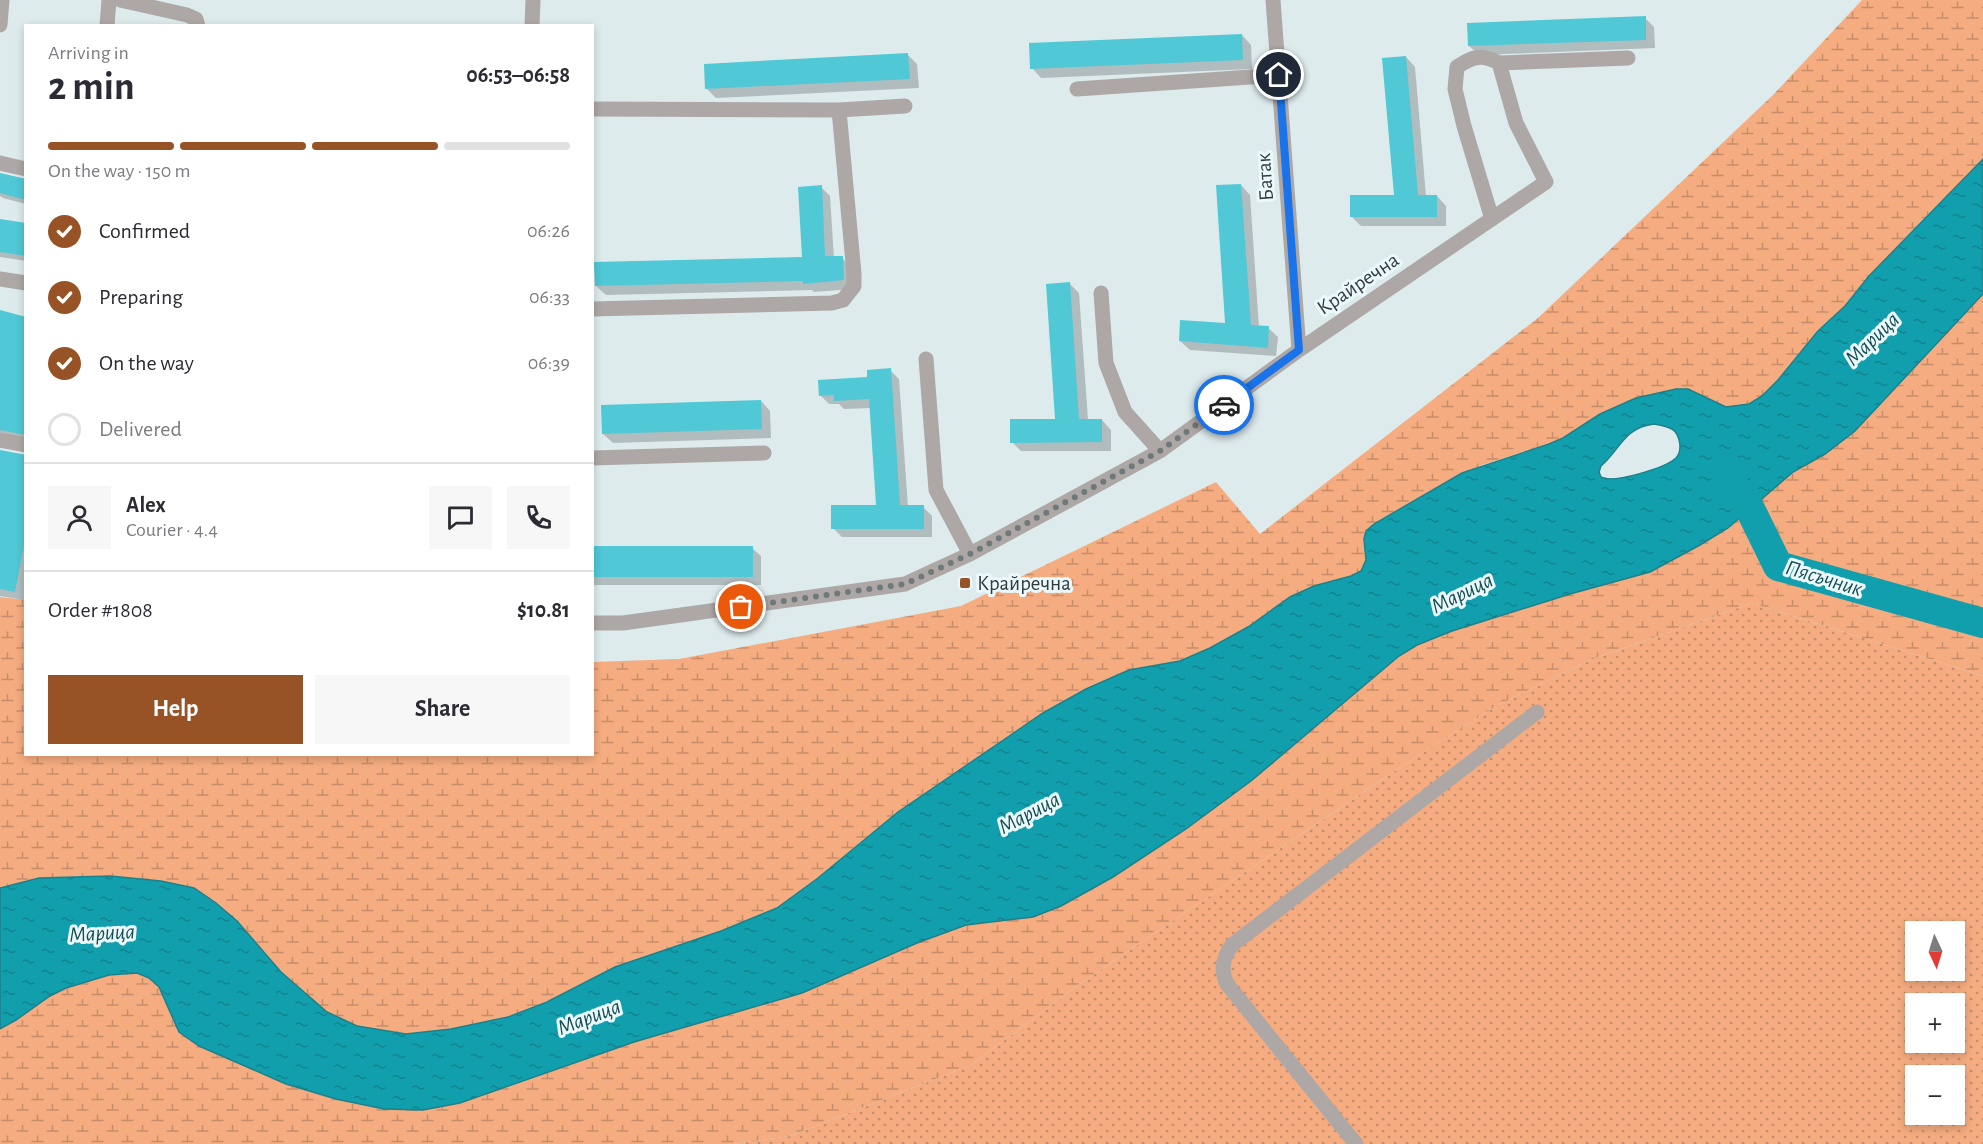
<!DOCTYPE html>
<meta charset="utf-8">
<style>
:root{--surface:#fff;--page:#f7f7f7;--text:#2b2b33;--muted:#7c7c81;--line:#e1e1e2;--accent:#975325}
body{margin:0;font-family:"Alegreya Sans",sans-serif;background:var(--page);color:var(--text);height:100vh;display:flex;flex-direction:column;font-size:22px;white-space:nowrap}
*{box-sizing:border-box;margin:0}
p{font-size:20px;color:var(--muted)}
.icon{flex:none;width:33px;height:33px;fill:none;stroke:currentColor;stroke-width:2;stroke-linecap:round;stroke-linejoin:round}
.map{position:relative;flex:1;overflow:hidden}
.side{position:absolute;left:24px;top:24px;width:570px;height:732px;display:flex;flex-direction:column;background:var(--surface);border-radius:0px;box-shadow:0 3px 9px #0003}
.side>*{flex:none}
.needle{width:39px;rotate:176deg}
.tools{position:absolute;left:1905px;top:921px;display:grid;gap:12px}
.tools a{display:grid;place-items:center;width:60px;height:60px;border-radius:0px;background:var(--surface);box-shadow:0 3px 9px #0003;font-size:30px}
.pin{position:absolute;display:grid;place-items:center;width:51px;height:51px;color:#fff;margin:-26px;border:3px solid #fff;border-radius:50%;box-shadow:0 2px 6px #0007}
.courier{position:absolute;display:grid;place-items:center;width:60px;height:60px;margin:-30px;border:4px solid #1a73e8;border-radius:50%;background:#fff;color:#222;box-shadow:0 2px 8px #0007}
.summary em{font-style:normal;font-weight:700}
.summary div{display:flex;flex-direction:column-reverse}
.summary{display:flex;align-items:center;justify-content:space-between;height:102px;padding:0 24px}
h1{font-size:39px;font-weight:700;line-height:45px}
.bar{display:grid;grid-template-columns:repeat(4,1fr);gap:9px 6px;align-content:center;height:72px;padding:0 24px}
.bar i{height:8px;border-radius:4px;background:var(--line)}
.bar .on{background:var(--accent)}
.bar p{grid-column:span 4}
.line{display:flex;align-items:center;gap:15px;padding:0 24px;border-top:2px solid var(--line)}
.line div{flex:1}
.round{display:grid;place-items:center;flex:none;width:63px;height:63px;border-radius:0px;background:var(--page)}
ol{padding:0 24px;list-style:none}
li{display:flex;align-items:center;gap:18px;height:66px}
li p{margin-inline-start:auto}
li .icon{padding:6px;border-radius:50%;background:var(--accent);color:#fff;stroke-width:4}
li:last-child{color:var(--muted)}
li i{width:33px;height:33px;border:3px solid var(--line);border-radius:50%}
.action{display:flex;gap:12px;margin-top:auto;padding:12px 24px}
.action a{flex:1;height:69px;border-radius:0px;background:var(--accent);color:#fff;font-size:24px;font-weight:700;line-height:69px;text-align:center}
.action a+a{background:var(--page);color:var(--text)}
.map>svg:first-child{display:block}
</style>
<div class="map">
<svg width="1983" height="1144" viewBox="0 0 1983 1144">
<defs>
<pattern id="grass-dots" width="8" height="8" patternUnits="userSpaceOnUse" patternTransform="scale(1.5)"><rect width="8" height="8" fill="#f5ac80"/><path d="M2 2h.1M6 6h.1" fill="none" stroke="#c78d6a" stroke-width="1.8" stroke-linecap="round"/></pattern>
<pattern id="wetland-marsh" width="20" height="14" patternUnits="userSpaceOnUse" patternTransform="scale(1.5)"><rect width="20" height="14" fill="#f5ac80"/><path d="M1 5h8M5 5V1M11 12h8M15 12V8" fill="none" stroke="#c78d6a"/></pattern>
<pattern id="water-ripples" width="26" height="14" patternUnits="userSpaceOnUse" patternTransform="scale(1.5)"><rect width="26" height="14" fill="#129fad"/><path d="M2 4q2-2 4 0t4 0M15 11q2-2 4 0t4 0" fill="none" stroke="#12838e"/></pattern>
</defs>
<rect width="100%" height="100%" fill="#ddebed"/>
<path fill="url(#grass-dots)" fill-rule="evenodd" d="M1752,603l231,73v468h-1249l56,-8 181,-71 113,-84 321,-217 93,-59 92,-45zM1916,932h38v38h-38zM1916,1004h38v38h-38zM1916,1076h38v38h-38z"/>
<path fill="url(#wetland-marsh)" d="M1862,0h121v159l-114,117 -24,30 -27,25 -40,49 -16,16 -13,8 -23,3 -38,-18h-12l-40,9 -36,16 -37,24 -14,6 -67,21 -108,59 -8,7 -2,8 2,21 -5,11 -10,5 -37,10 -24,11 -42,30 -38,21 -30,13 -51,9 -86,43 -145,99 -80,66 -41,30 -269,109 -57,12 -45,5 -49,-8 -30,-14 -46,-40 -44,-51 -21,-18 -22,-15 -33,-7 -51,-5 -71,2 -39,10v-291l25,3 1,154h566l1,-92 86,-3 282,-53 255,-124 44,52 278,-216 236,-224z
M1983,294v382l-231,-73 -162,57 -92,45 -93,59 -321,217 -113,84 -181,71 -56,8h-734v-115l16,-9 34,-24 16,-8 43,-13 28,-2 13,5 9,9 20,45 20,14 87,38 50,15 169,-11 129,-46 168,-49 115,-50 49,-18 31,-4 64,-15 52,-29 73,-48 65,-48 148,-125 18,-11 35,-14 118,-37 80,-22 50,-27 28,-17 65,-56 32,-18 30,-23z"/>
<path fill="url(#water-ripples)" stroke="#1c818b" stroke-width="1.5" fill-rule="evenodd" d="M1983,159v135l-128,137 -30,23 -32,18 -65,56 -28,17 -50,27 -80,22 -118,37 -35,14 -18,11 -148,125 -65,48 -73,48 -52,29 -28,11 -67,8 -49,18 -115,50 -168,49 -174,61 -37,7 -39,-1 -48,-10 -50,-15 -87,-38 -20,-14 -20,-45 -10,-9 -12,-5 -28,2 -43,13 -16,8 -34,24 -16,9v-141l39,-10 71,-2 51,5 33,7 22,15 21,18 44,51 46,40 30,14 49,8 45,-5 57,-12 39,-15 68,-35 106,-36 56,-23 41,-30 80,-66 145,-99 43,-24 43,-19 51,-9 30,-13 38,-21 42,-30 24,-11 37,-10 10,-5 5,-11 -2,-21 2,-8 8,-7 88,-51 87,-29 14,-6 37,-24 36,-16 40,-9h12l38,18 23,-3 13,-8 16,-16 40,-49 27,-25 24,-30zM1654,424c6,1 13,2 18,5 8,5 11,22 4,29 -11,10 -63,26 -75,19l-2,-5 2,-6c20,-17 22,-38 53,-42z"/>
<path fill="#0003" d="M1645,18l9,9 1,21 -176,7 -10,-9z
M1242,35l9,10 1,24 -211,9 -9,-10z
M908,55l9,9 2,24 -203,10 -9,-9z
M1406,57l9,10 11,129h11l9,10v20h-85l-10,-10 44,-20z
M0,174l26,5v25l-23,-6 -3,-2z
M1241,185l9,10 9,132 9,1 10,9 -2,19 -86,-6 -10,-9 47,-16z
M821,187l9,9 4,62h8l9,9 2,22 -39,3 -2,-2 -206,5 -10,-9 208,-28z
M0,221l26,4v36l-26,-4z
M1070,284l9,9 9,127h14l9,10v21h-90l-9,-9 44,-21z
M0,312l26,7v123l-25,1 -1,6z
M890,370l9,9 9,128h15l9,9v21h-90l-9,-9 44,-21 -6,-99 -27,1 -5,-5h-10l-8,-8z
M761,401l9,10 1,27 -158,5 -10,-9z
M0,451l26,4v135l-2,10 -24,-4z
M593,547l159,1 9,8v29h-169z"/>
<g fill="none" stroke-linecap="round" stroke-linejoin="round">
<path stroke="#129fad" stroke-width="30" d="M1728,478l22,31 28,57 205,57"/>
</g>
<path fill="#50c8d6" d="M1646,16v24l-178,6 -1,-23z
M1242,34l1,26 -213,9 -1,-26z
M908,53l2,26 -205,10 -1,-25z
M1406,56l12,139h19v22h-87v-22h44l-12,-137z
M0,173l26,6v21l-26,-7z
M1241,184l10,141 18,1 -1,22 -89,-7 1,-21 45,3 -9,-138z
M822,185l3,71h18l1,24 -41,4v-3l-208,5 -1,-24 208,-5 -4,-70z
M0,219l26,4v33l-26,-4z
M1070,282l9,137h23v23l-92,1v-24h45l-9,-135z
M0,310l26,7v118l-26,-5z
M891,368l9,137h24v24h-93v-24h45l-7,-106 -35,2v-6l-15,1 -1,-16 49,-3v-7z
M761,400l1,29 -160,5 -1,-29z
M0,450l26,5v80l-11,57 -15,-3z
M592,546h161v31h-161z"/>
<g fill="none" stroke-linecap="round" stroke-linejoin="round">
<path stroke="#ada8a6" stroke-width="15" d="M120,0l67,15 9,4 2,7
M1273,0l26,350
M0,25l2,-25
M107,26l2,-26
M532,26l1,-26
M1499,63l129,-5
M1077,89l202,-14
M592,109l247,1 66,-4
M0,163l26,6
M0,279l26,4
M1101,293l5,70 19,49 35,39
M592,309l240,-6 11,-3 11,-14v-12l-15,-164
M926,359l10,131 34,64
M0,440l26,5
M592,458l172,-5
M592,623h31l282,-39 65,-30 190,-103 139,-101 247,-168 -30,-59 -17,-60c-17,-9 -26,-7 -42,4l-2,22 9,37 28,93
M1356,1144l-129,-160c-7,-15 -4,-26 5,-39l305,-233"/>
</g>
<g fill="none" stroke-linecap="round" stroke-linejoin="round">
<path stroke="#70797a" stroke-width="6" stroke-dasharray="0 10.8" d="M741,607l164,-23 65,-30 190,-103 64,-46"/>
<path stroke="#1a73e8" stroke-width="8" d="M1224,405l75,-55 -20,-275"/>
</g>
<rect fill="#975325" stroke="#eaf9fb" stroke-width="2" x="959" y="577" width="12" height="12" rx="3"/>
<g text-anchor="middle" dominant-baseline="central" stroke-width="6" stroke-linejoin="round" paint-order="stroke">
<g font-size="21" fill="#353b3c" stroke="#eaf9fb">
<text transform="translate(1265 177) rotate(-94)">Батак</text>
<text transform="translate(1358 284) rotate(-34)">Крайречна</text>
</g>
<g font-size="21" fill="#353b3c" stroke="#eaf9fb" text-anchor="start">
<text x="977" y="583">Крайречна</text>
</g>
<g font-size="22" font-style="italic" fill="#174c52" stroke="#eaf9fb">
<text transform="translate(1872 339) rotate(-44)">Марица</text>
<text transform="translate(1824 578) rotate(17)">Пясъчник</text>
<text transform="translate(1462 593) rotate(-26)">Марица</text>
<text transform="translate(1029 813) rotate(-28)">Марица</text>
<text transform="translate(102 933) rotate(-3)">Марица</text>
<text transform="translate(589 1017) rotate(-21)">Марица</text>
</g>
</g>
</svg>
<div class="tools">
<a><svg class="needle" viewBox="-14 -14 28 28"><path d="M0-13l5 13h-10z" fill="#e53935"/><path d="M0 13l5-13h-10z" fill="#7c7c81"/></svg></a>
<a>+</a>
<a>−</a>
</div>
<div class="pin" style="left:741px;top:607px;background:#ea580c"><svg class="icon" aria-label="bag" viewBox="0 0 24 24"><path d="M5 8h14l-1 12H6zM9 8a3 3 0 0 1 6 0"/></svg></div>
<div class="pin" style="left:1279px;top:75px;background:#1f2937"><svg class="icon" aria-label="home" viewBox="0 0 24 24"><path d="M3 11l9-7 9 7M6 9v11h12V9"/></svg></div>
<div class="courier" style="left:1224px;top:405px"><svg class="icon" aria-label="car" viewBox="0 0 24 24"><path d="M5 17H2v-5l4-1 3-4h7l3 4 3 1v5h-3M9 17h6M6 11h13"/><circle cx="7" cy="17" r="2"/><circle cx="17" cy="17" r="2"/></svg></div>
<section class="side">
<div class="summary"><div><h1>2 min</h1><p>Arriving in</p></div><em>06:53–06:58</em></div>
<div class="bar"><i class="on"></i><i class="on"></i><i class="on"></i><i></i><p>On the way · 150 m</p></div>
<ol>
<li><svg class="icon" aria-label="check" viewBox="0 0 24 24"><path d="M5 12l5 5 9-10"/></svg>Confirmed<p>06:26</p></li>
<li><svg class="icon" aria-label="check" viewBox="0 0 24 24"><path d="M5 12l5 5 9-10"/></svg>Preparing<p>06:33</p></li>
<li><svg class="icon" aria-label="check" viewBox="0 0 24 24"><path d="M5 12l5 5 9-10"/></svg>On the way<p>06:39</p></li>
<li><i></i>Delivered</li>
</ol>
<div class="line" style="height:108px"><a class="round"><svg class="icon" aria-label="person" viewBox="0 0 24 24"><circle cx="12" cy="8" r="4"/><path d="M4 21q1-7 8-7t8 7"/></svg></a><div><b>Alex</b><p>Courier · 4.4</p></div><a class="round"><svg class="icon" aria-label="chat" viewBox="0 0 24 24"><path d="M4 5h16v11H9l-5 4z"/></svg></a><a class="round"><svg class="icon" aria-label="phone" viewBox="0 0 24 24"><path d="M5 4h4l2 5-3 2q2 4 5 5l2-3 5 2v4C11 20 4 13 5 4z"/></svg></a></div>
<div class="line" style="height:78px"><div>Order #1808</div><b>$10.81</b></div>
<div class="action"><a>Help</a><a>Share</a></div>
</section>
</div>
